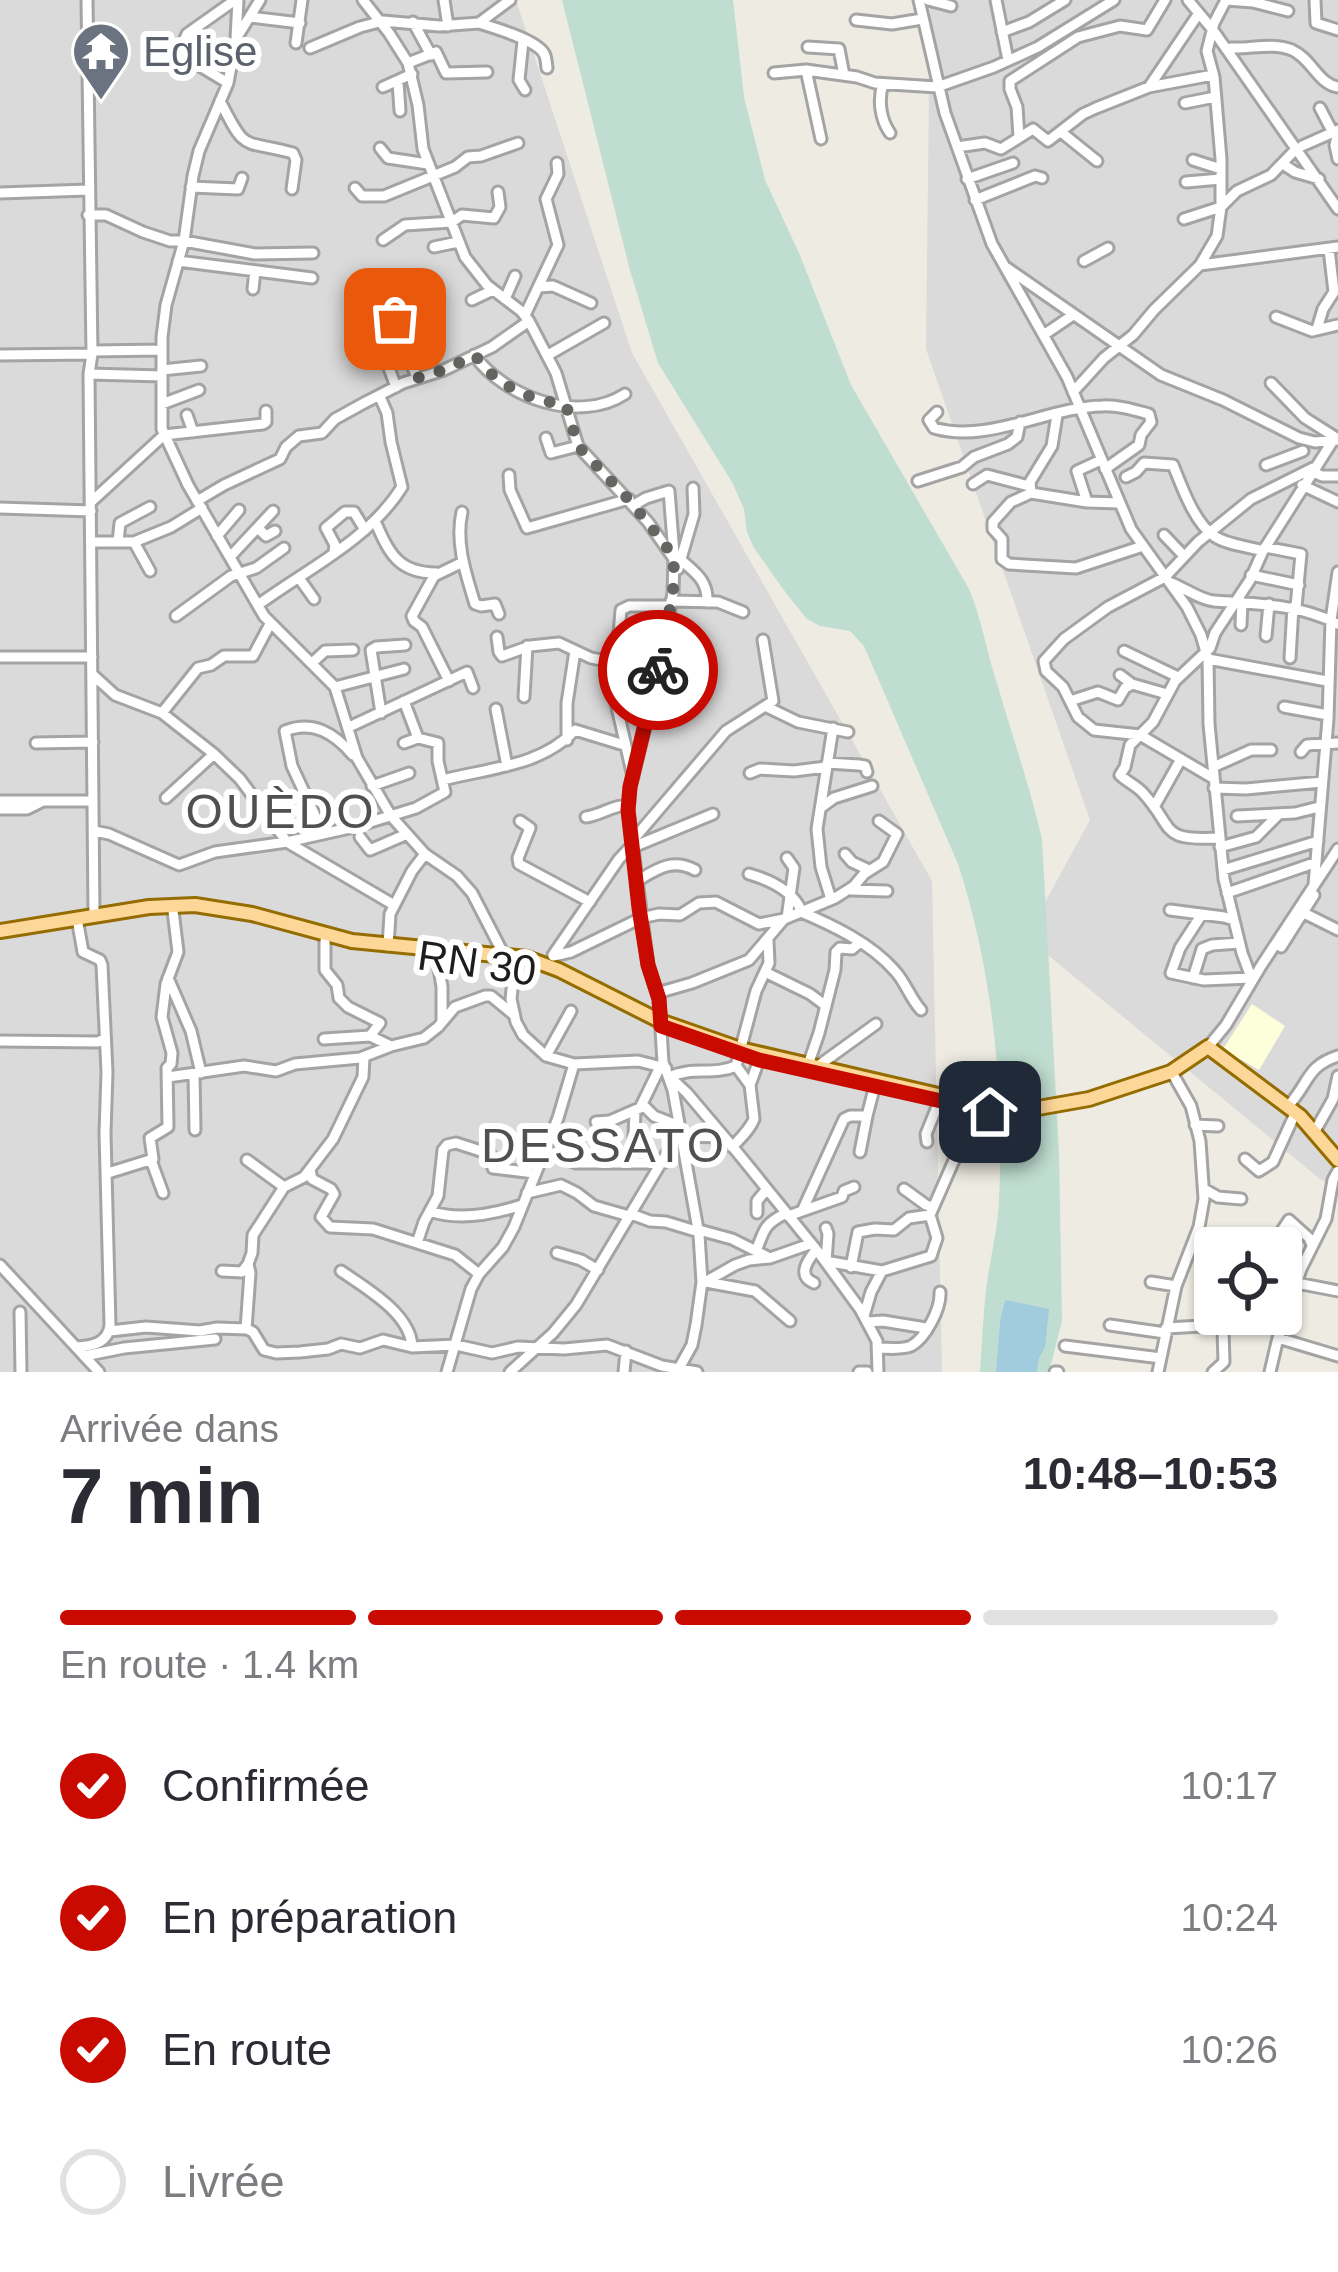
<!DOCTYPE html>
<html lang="fr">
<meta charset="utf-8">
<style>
:root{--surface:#fff;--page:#f7f7f7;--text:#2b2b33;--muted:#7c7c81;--line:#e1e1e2;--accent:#c90a00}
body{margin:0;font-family:Arial,sans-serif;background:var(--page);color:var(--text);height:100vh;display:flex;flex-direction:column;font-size:45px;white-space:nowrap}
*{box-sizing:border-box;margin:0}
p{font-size:39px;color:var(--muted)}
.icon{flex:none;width:66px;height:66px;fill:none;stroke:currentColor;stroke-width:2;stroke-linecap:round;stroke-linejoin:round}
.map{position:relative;height:1372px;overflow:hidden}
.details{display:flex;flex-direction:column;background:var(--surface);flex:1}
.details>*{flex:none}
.controls{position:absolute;left:1194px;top:1227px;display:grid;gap:24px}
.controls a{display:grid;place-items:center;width:108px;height:108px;border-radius:12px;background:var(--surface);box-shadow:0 3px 9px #0004;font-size:60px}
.pin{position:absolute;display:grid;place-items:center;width:102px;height:102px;color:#fff;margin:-51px;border-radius:24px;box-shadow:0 6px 18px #0006}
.courier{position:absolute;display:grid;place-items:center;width:120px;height:120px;margin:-60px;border:9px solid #c90a00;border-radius:50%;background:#fff;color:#222;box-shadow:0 3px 15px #0007}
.summary em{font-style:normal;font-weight:700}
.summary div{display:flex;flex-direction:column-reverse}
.summary{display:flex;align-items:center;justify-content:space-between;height:204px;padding:0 60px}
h1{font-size:78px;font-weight:700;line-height:90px}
.bar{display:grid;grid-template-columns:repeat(4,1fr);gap:18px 12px;align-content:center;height:144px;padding:0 60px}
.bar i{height:15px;border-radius:9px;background:var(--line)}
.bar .active{background:var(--accent)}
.bar p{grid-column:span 4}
ol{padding:0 60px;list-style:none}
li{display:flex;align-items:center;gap:36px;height:132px}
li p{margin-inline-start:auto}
li .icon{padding:12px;border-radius:50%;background:var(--accent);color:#fff;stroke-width:4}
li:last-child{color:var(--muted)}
li i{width:66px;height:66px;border:6px solid var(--line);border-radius:50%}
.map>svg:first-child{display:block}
</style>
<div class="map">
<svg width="1338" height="1372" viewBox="0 0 1338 1372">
<rect width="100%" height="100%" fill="#eeebe2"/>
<path fill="#dbdada" d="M0,0h516l116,353 300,528 10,491h-942z
M930,0h408v1190l-19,-12 -293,-241 64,-117 -164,-471z"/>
<path fill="#fdffda" d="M1252,1004l33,22 -26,44 -17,-10 -19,-6v-5z"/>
<path fill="#bfddd0" d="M562,0h171l11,97 21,83 34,73 52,132 118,204c13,31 18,65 29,98 15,51 32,100 44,152l17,313 3,169 -13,51h-12l2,-15 5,-10 3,-21 -42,-26 -5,20 -4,52h-16c2,-27 3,-55 6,-82 4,-31 12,-61 13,-91 6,-110 -7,-231 -41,-335l-94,-218 -14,-15 -30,-5 -13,-7 -21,-26 -32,-45 -7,-16 -3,-23 -12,-27 -74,-119 -28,-93z"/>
<path fill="#a1ccdd" d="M1005,1300l44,9 -4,38 -6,11 -2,14h-41l4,-52z"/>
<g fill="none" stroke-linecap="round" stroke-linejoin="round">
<defs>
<path id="minor" d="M87,0l5,354 -3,20 5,541
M238,0l-2,39 -8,44 -29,68 -6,25 -9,65 -18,64 -4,32v92l26,56 76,131 71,71 22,71 34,58 34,38 32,22 15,17 32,62
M363,0l26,33 19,30 10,42 5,44 42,108 22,28 34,26 8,10 27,52 22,73 70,76 26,37 -1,34 -18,95 -25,99 -2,23 20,155 11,34 4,63 10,28 26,145 3,47 -6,43 -4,20 -15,27
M444,0l4,26
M919,0l26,113 47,131 75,133 64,152 56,78 14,28 7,24 1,65 15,155 18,74 10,27
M928,0l23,6
M996,0l12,60
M1188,0l25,30 125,179
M1315,0l1,23 22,7
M250,17l50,6
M856,20l36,4 30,-5
M413,22l18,33
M479,23c16,5 47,14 60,25 7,5 7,11 8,20
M1002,32l27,-10 36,-22
M239,34l21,-34
M523,41l-4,39 6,10
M296,43l6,-43
M808,47l31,2 5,26
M310,48l50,-21 23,-6 56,5 40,-3 31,-23
M1231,48c20,1 42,-6 61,2 20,9 26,34 46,37
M408,63l28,-11 10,21 41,-1
M806,70l15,69
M774,73l32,-3 51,7 18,6 62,4 57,-20 44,-20 76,-47
M398,82l2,29
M228,83l-43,-26 -3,-12 5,-11 48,-34
M883,84c-5,15 -3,35 7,49
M383,87l29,-13
M1149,87l50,-74
M220,101c27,53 21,38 73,52l3,7 -4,29
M1185,103l30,-6
M1320,108l13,25
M1061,132l36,29
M1338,133l-3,12 3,14
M1019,137l-2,-30 -7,-18v-8l68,-44 42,-11 27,4 18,-30
M1302,146l36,-16
M957,147l28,-4 16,6 32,-20 15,12 35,-27 13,-6 53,-21 64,-12
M380,148l8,10 40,6
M1193,160l28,9
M1283,164l12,8 24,7
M967,179l46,-16
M1186,182l35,-3
M191,187l47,2 4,-11
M355,188l7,8h22l71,-29 13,-10 13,-1 37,-13
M0,193l88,-3
M975,200l60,-24 7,2
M88,215h18l37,17 27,9h14l71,13 58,-1
M1184,219l37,-12 16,-16 34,-16 26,-27
M383,240l22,-15 47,-3 10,-7 32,3 6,-11 -2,-15
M434,247l24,-5
M178,261l134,17
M1084,261l24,-13
M1200,265l138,-18
M1007,268l154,107 62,25 76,38 16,4 23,-2
M539,287l14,-1 38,17
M253,289l2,-18
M505,299l10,-23
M472,300l21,-10
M390,307l27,71
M365,315l6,4 25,68
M525,315l33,-70 -12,-46 12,-25 -1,-11
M1276,317l36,14 26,-6
M1317,329l6,-20 11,-17 -5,-43
M1045,334l28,-19
M92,351l70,-1
M0,355l92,-1
M474,355c31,43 105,69 151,39
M548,355l56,-32
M162,370l39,-4
M89,374l73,2
M1271,383l34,35 33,21
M1073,392l31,-34 29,-23 21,-25 46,-45 17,-29 4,-29v-48l-7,-82 -7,-26 7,-28 12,-23 27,2 35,9
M162,404l37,-14
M937,412l-8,8 5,8c53,16 115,-21 168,-22 16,-1 32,4 47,8l2,8 -10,13 -2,10 -34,24
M187,415l6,17
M1057,415l-5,31 -22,36 1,11 56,9 32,1
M546,438l5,15 27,-7
M1266,465l37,-14
M1311,471l11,5h16
M509,475l1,15 17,38 102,-29
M1126,477l10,-5 8,-9 29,2c9,22 21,57 41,71 13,9 33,10 49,15
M918,481l44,-14 12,-10 34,-13 9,-7 3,-15
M973,484l14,-9 42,11
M1302,485l36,17
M1031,493l-20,9 -18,20v7l9,10v20l7,5 67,4 67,-22
M197,501l27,-16 56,-26 6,-12 13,-11 23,-3 13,-14 29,-16 39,-20 41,-13 48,-23 37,-26
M91,502l73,-67 99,-11 3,-2v-11
M1087,502l-10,-31 24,-11
M634,505l12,-7 23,-7 5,63
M0,508l91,3
M462,512c-7,31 4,62 13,92l6,2 14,-2 4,10
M375,521c14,32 23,52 61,52
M258,528l8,8 9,-5
M1164,535l20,21
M217,536l22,-26
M91,542h43l37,-15 31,-19
M118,542l2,-19 30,-16
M134,542l16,29
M1265,547l36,7 -5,53
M334,552l1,-7 -9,-17 19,-16h9l11,18
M230,557l43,-46
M681,560c15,13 27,21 26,42
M678,569l16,-55 -1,-26
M1251,575l48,10
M299,578l15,21
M1169,582c14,5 31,18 45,19 43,3 85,3 124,23
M671,601l47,1 25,10
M258,605c49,-36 111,-65 144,-118l-11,-45 -4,-29 -7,-16
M176,616l55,-40 25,-8 28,-20
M1241,625l1,-23
M619,631c17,2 27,11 44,12
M1266,636l3,-32
M497,637l2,15 3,4 28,-10 29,-3 32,15 26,5
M1124,651l54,26
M0,657h92
M1290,658l3,-51
M1208,659l119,22
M312,663l13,-12 28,-1
M92,674l23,21 47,18 52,41 26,25 47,63 107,63
M1120,675l12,9 35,10
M449,681l-27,-54 -8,-6 -2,-5 22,-40 27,-13
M335,687l69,-18
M524,697l3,-51
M404,701l14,37
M1070,701l28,-9 20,8 7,-12 7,-4
M767,707l31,15 50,10
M1284,707l44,8
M496,709l11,57
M162,713l36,-45 13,-3 13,-9h29l17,-32
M381,713l-10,-63 5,-3 29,-2
M349,727l118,-55 6,16
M833,728l-16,101 4,38 9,29 5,2
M567,740v-37l8,-52
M36,743l57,-1
M1301,752l6,-7 31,-2
M827,763l32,2 6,1 2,6
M1213,767l38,-17h20
M750,773l10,-4 34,2 32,-4
M633,777l-19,-83 7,-84 8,-4h41
M1213,778l-73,-43 -46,-5 -16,-13 -15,-30 -17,-16 -2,-10 20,-22 44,-32 57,-30 33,-35 53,-43 62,-31
M443,780c46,-12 99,-14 132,-50l49,15
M372,786l37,-13
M1214,788l32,1 76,-7
M166,798l48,-44
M0,801h93
M823,806l11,-8 38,-12
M1154,807l27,-48
M0,809h27l14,-7
M1237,816l58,-3 24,-6
M586,817c15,-2 27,-12 42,-12
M520,821l10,7 -12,30 1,6 71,38
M94,831l15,3 70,31 36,-13 72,-10 67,-15 62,-19 29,-16 -7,-31v-18l-20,-5 -14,5
M323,833l-31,-67 -7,-35c28,-11 49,2 68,24
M360,837l10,13 37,-16
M1219,838c-61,3 -43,-9 -76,-45 -7,-8 -16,-11 -23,-18l5,-8 5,-22 23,-23 22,-41 35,-33 5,-15 35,-53 13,-29 69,-109
M632,841l94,-110 47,-30 -10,-61
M633,847l80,-33
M1220,847l36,-10 23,-23
M845,854l7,8 17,8
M1223,870l95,-29
M749,874c21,6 43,16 52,36
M637,881c20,-12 35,-23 58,-11
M1314,885l14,-166 3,-99 7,-48
M851,890l36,1
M1227,893l87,-30
M1170,910l54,7 10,3
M799,911c33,14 72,32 96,60 11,12 15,27 26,39
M1304,913l34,17
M1202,914l-22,34 -9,25 33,7 47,-2
M787,918l7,-50 -7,-10
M325,941v29l12,15 2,13 9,9 32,16 -10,13
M388,946l2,-32 22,-43 13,-17
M1281,947l33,-52
M553,955l66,-96 14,-15
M553,956l18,-4 70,-34 18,-4 21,1 19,-12 17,-1 43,22 25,-5 51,-21 19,-12 10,-12 19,-12 14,-28 -18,-13
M437,957l5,30v34
M515,962l-4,37 5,23 7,13 23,21 28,8 64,-3 28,7
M765,972l45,22 16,12
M168,978l23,53 10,42
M1193,978l9,-29 10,-4 27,-2
M657,993l35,-10 57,-23 35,-41
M324,1039l46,-3 21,10
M0,1041l98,1 6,-3
M1208,1047l18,-22 35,-59 77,-117
M546,1056l25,-45
M808,1065l11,-32 16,-63 1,-18 4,-4 12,1 7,-6
M736,1066c-23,10 -44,0 -66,11l17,16 50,59 82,101 41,56 17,32 1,31
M736,1066l20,-75 13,-28 -1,-22
M818,1066l58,-42
M194,1075l1,55
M168,1077l76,-11 32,5 19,-7 65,-6 31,-12 33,-8 14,-11 17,-20 30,-11h6l23,19
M750,1085l9,-25
M643,1105l11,11 25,10
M1288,1106c21,-22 18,-40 50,-50
M596,1122l14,-1 30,-13 20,-41
M1195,1125l23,1
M1315,1131l18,-32 5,-23
M927,1142l-1,-8 13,-32
M732,1147c9,-9 18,-18 22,-28l-4,-34 -14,-19
M545,1151l31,12h87
M860,1152l7,-36
M1245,1159l14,12 14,-9 21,-46
M151,1160l12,33
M247,1160l37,27
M633,1161l2,-50
M310,1170l2,9 19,10 3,5 -13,23 9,10 43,2 82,26 24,19
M108,1173l45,-14 -3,-21 18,-11 -1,-59 4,-4 1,-11 -10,-36 4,-33 12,-32 -5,-41
M904,1189l22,16 7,2
M1204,1189l14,8 23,2
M527,1193l34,-8 16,8 17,13 35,10
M803,1209l41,-90 6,-3h17l8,-31
M430,1211c28,10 64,3 92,-6
M757,1213v-12l10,-12
M631,1214l19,7 16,1 33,10
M788,1216l54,-19 2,-6 10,-4
M826,1228l2,6 -2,27
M699,1230l33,9 38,19
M417,1243l7,-21 14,-26 5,-46 4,-5 9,-2 34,11 3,14 41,5
M1273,1244l16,-24 20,18 3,7
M756,1251c9,-22 7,-26 30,-38
M557,1253l24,7 17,10
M825,1261l57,10 49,-15 6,-18 -7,-23 25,-57 30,-29 5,-18
M0,1265l99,107
M851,1267l7,-35 17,-3 19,1 15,-12 21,-3
M222,1271l20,1 6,-8
M341,1271c25,17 70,43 71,76
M705,1282l30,-17 14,-5 21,-2 40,-14
M706,1282l49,9 35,30
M1151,1282l25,4
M814,1283c-17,-7 -7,-22 2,-33
M1297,1283l41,8
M20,1312l1,60
M864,1316l7,-24 11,-21
M868,1322l15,-1 43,7
M1110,1325l55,8
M1166,1328l54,-3 3,6 1,31 -11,10
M246,1329l4,-56 -2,-9 4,-11 1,-18 31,-48 20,-10 29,-38 30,-62 1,-20
M110,1331l36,-4 54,4 17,-3 30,1 6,3 11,18 12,3 24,-1 28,-3 13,-5 19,4 23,-8 29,7 44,-2 36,8 26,-6 46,2 43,-4 55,21 35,6
M1278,1338l60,18
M1065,1346l96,12
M76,1347c15,-1 32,-3 34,-22l-5,-192 2,-61 -5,-107 -2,-5 -17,-8 -5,-28
M879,1348c10,0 23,2 32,-2 15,-8 30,-38 29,-54
M84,1356l40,-8 91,-9
M447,1372l24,-83 8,-15 24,-27 11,-20 44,-109 16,-54
M510,1372l43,-39 23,-28 100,-167 5,-2 42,1
M624,1372l2,-21
M859,1372h8
M1055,1372h3
M1158,1372l18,-86 23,-59 5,-28 -4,-58 -9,-35 -17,-30
M1270,1372l7,-30 24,-73 25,-50 7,-39 5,-9"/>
<path id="major" d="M0,931l149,-24 46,-2 57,9 100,27 175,17 32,12 101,51 80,28 250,58 48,1 51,-9 82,-27 37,-25 92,69 38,44"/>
</defs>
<use href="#minor" stroke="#a4a4a4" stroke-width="15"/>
<use href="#major" stroke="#956c00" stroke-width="18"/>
<use href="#minor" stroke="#fff" stroke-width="9"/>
<use href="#major" stroke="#fdd798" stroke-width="12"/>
</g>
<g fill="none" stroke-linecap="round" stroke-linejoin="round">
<path stroke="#666562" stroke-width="12" stroke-dasharray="0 21.6" d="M395,319l22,59 27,-8 31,-15c21,31 55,45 91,50l12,41 51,54 35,43 10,16 -1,34 -15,77"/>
<path stroke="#c90a00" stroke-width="15" d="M658,670l-28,117 -2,23 11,98 9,57 11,34 2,27 98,34 231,52"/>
</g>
<defs>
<symbol id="temple-pin" viewBox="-11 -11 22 30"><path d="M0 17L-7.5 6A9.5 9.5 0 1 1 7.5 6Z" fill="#6b7280" stroke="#fff"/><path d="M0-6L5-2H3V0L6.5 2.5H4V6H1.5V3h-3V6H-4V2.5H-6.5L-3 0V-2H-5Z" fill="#fff"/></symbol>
</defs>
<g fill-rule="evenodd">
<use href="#temple-pin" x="68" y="18" width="66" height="90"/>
</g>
<g text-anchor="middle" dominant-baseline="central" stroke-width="12" stroke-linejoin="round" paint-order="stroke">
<g font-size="42" fill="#5b616d" stroke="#fff" text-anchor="start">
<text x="143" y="51">Eglise</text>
</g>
<g font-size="42" fill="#1d1d1d" stroke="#fff">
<text transform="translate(477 963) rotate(8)">RN 30</text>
</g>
<g font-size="48" letter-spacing="3" fill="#505050" stroke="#fff">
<text x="281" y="811">OUÈDO</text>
<text x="604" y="1145">DESSATO</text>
</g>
</g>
</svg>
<div class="controls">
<a><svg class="icon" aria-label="locate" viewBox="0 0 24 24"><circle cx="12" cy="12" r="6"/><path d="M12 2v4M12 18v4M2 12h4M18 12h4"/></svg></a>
</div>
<div class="pin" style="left:395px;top:319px;background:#ea580c"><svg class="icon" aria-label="bag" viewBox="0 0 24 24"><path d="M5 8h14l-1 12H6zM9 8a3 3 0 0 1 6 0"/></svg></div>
<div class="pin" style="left:990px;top:1112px;background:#1f2937"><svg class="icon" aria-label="home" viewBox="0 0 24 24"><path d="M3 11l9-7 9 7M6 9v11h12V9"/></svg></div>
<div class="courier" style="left:658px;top:670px"><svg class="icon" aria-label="bike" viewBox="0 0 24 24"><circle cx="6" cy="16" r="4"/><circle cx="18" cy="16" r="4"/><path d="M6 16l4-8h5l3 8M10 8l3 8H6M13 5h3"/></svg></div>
</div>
<section class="details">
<div class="summary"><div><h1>7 min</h1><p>Arrivée dans</p></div><em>10:48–10:53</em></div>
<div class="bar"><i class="active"></i><i class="active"></i><i class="active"></i><i></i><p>En route · 1.4 km</p></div>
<ol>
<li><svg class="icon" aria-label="check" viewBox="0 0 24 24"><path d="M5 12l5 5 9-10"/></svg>Confirmée<p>10:17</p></li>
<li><svg class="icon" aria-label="check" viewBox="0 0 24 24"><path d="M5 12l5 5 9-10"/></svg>En préparation<p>10:24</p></li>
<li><svg class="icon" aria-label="check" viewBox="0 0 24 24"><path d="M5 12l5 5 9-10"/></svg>En route<p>10:26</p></li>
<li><i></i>Livrée</li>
</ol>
</section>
